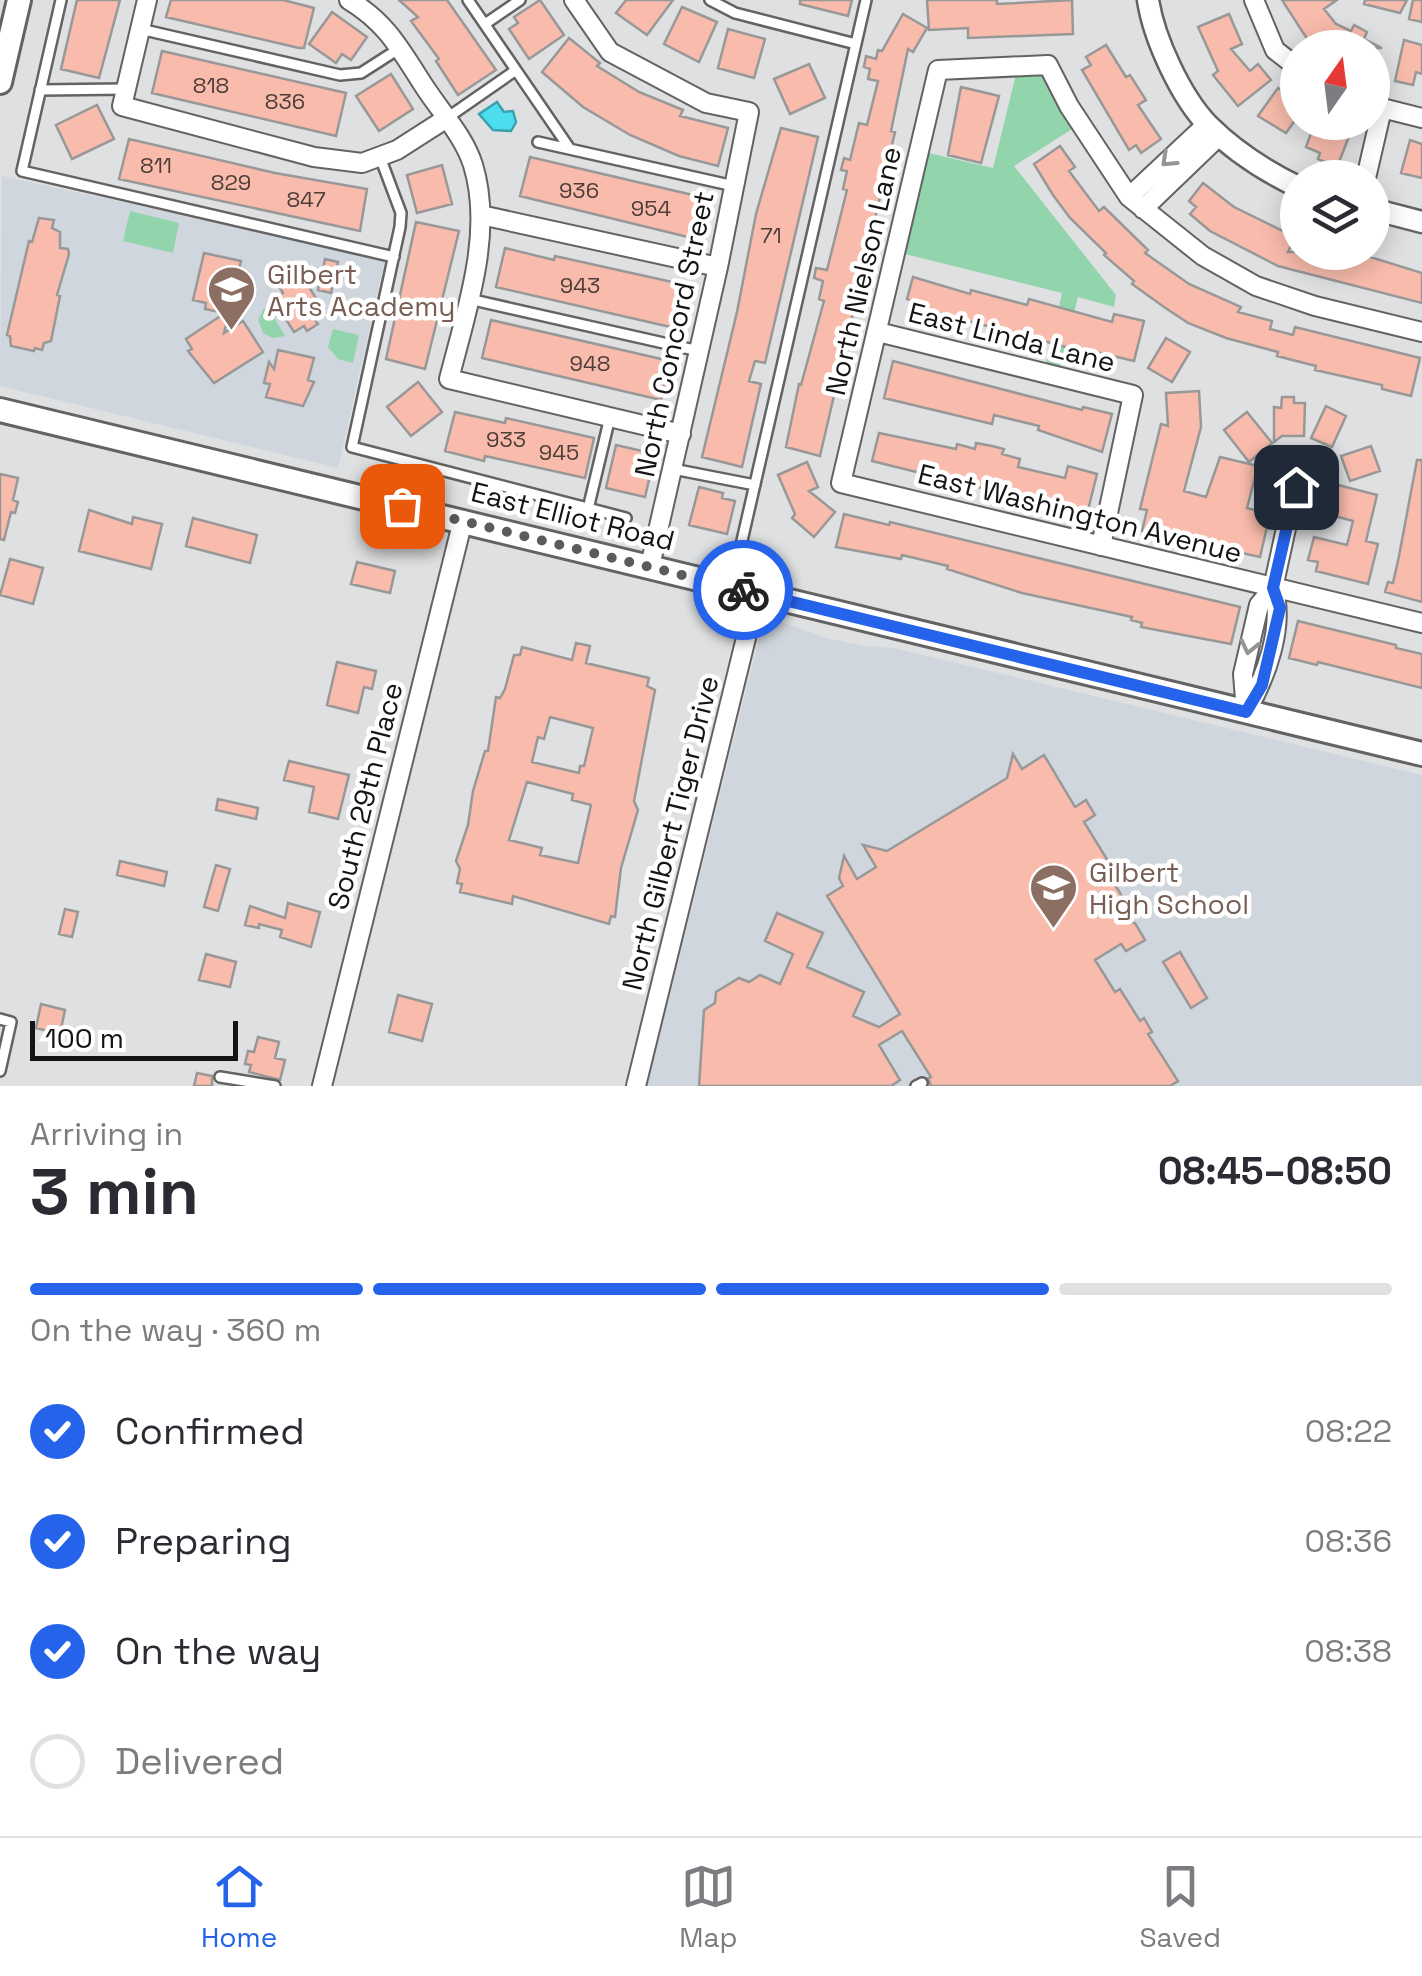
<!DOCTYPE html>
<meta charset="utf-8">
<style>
:root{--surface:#fff;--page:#f7f7f7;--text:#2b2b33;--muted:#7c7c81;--line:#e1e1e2;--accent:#2563eb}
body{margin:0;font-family:"Space Grotesk",sans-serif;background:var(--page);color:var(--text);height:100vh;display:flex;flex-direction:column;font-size:38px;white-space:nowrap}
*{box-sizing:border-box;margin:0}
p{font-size:32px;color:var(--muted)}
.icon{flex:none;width:55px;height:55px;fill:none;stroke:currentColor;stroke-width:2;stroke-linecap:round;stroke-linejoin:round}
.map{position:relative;height:1086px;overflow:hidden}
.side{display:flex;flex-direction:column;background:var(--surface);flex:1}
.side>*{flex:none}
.needle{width:65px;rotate:14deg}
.fabs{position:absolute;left:1280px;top:30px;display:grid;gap:20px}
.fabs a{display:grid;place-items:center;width:110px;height:110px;border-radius:50%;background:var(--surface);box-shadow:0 5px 25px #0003;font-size:50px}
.scale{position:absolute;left:30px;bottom:25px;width:208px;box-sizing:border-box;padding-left:10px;border:5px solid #141414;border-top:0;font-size:28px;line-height:35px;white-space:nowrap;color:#141414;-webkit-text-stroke:8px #fff;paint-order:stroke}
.pin{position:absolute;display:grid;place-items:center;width:85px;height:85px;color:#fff;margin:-42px;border-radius:20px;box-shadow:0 5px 15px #0006}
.courier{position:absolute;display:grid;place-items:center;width:100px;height:100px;margin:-50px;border:8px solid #2563eb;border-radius:50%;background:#fff;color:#222;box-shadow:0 2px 12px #0007}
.summary em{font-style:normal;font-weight:800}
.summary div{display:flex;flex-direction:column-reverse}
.summary{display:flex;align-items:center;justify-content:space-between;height:170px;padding:0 30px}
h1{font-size:65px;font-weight:800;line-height:75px}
.bar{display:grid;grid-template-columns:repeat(4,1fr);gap:15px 10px;align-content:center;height:120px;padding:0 30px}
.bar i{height:12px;border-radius:8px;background:var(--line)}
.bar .on{background:var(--accent)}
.bar p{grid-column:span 4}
ol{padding:0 30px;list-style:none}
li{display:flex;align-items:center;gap:30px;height:110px}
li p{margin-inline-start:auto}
li .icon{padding:10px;border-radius:50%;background:var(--accent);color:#fff;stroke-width:4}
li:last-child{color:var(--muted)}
li i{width:55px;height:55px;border:5px solid var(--line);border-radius:50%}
.tabs{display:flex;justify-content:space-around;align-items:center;height:140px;border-top:2px solid var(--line);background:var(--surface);font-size:28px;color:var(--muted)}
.tabs a{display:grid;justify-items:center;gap:5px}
.tabs .on{color:var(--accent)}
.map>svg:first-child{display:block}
</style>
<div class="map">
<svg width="1422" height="1086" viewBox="0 0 1422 1086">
<rect width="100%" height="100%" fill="#dfe0e1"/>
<path fill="#d0d6dd" d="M2,176l383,83 -47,209 -338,-82z
M770,618l57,20 37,8 30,2 528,127v311h-775l114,-455z"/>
<path fill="#92d5ac" d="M1048,65l32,59 -66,42 102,129 -2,12 -36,-10 -20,79 -14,-3 18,-80 -165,-41 23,-101 73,17 25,-102z
M130,211l49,12 -6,30 -50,-12z
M264,308l5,1 16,27 -12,2 -10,-5 -5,-13z
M333,329l26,6 -6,28 -15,-4 -10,-12z"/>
<path fill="#4cdeef" stroke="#3ba1ad" stroke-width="2.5" d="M497,102l7,10 9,-1 3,11 -5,9 -18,-1 -14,-16z"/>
<path fill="#f9bcac" stroke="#999898" stroke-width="2.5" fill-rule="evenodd" d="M77,0h43l-21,78 -38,-9z
M171,0h112l31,8 -10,40h-5l-133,-31z
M399,0h48l49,70 -38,25 -22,-34 3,-2 -28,-38 7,-4z
M540,0l24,35 -35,24 -20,-30 9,-6 -4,-6z
M626,0h47l-26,35 -31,-22z
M800,0h52l-4,16 -48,-12z
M927,0h70v4l75,-4 1,34 -105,4v-10l-39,2z
M1282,0h55l-13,9 12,15 15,7 3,-6 13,7 -3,7 18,9h-69z
M1365,0h42l-7,13 -36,-9z
M1413,0h9v22l-13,-3z
M682,7l35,15 -18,40 -35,-18z
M332,12l35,25 -16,23 -9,-6 -6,9 -27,-19z
M903,14l24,14 -14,24 -5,-3 -17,82 4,1 -75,324 -34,-9 13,-63 2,1 23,-84 -5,-2 4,-18 -9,-3 2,-10 11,2 20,-80 -4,-1 4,-18 -6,-1 3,-12 6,2 9,-37 8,2 11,-44 -10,-2 2,-10 -6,-2 2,-11 10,3 2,-9 4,1z
M1229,14l13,30 -11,5 19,22 8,-7 13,16 -33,26 -25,-31 5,-4 -20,-44z
M728,29l37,10 -11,39 -36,-10z
M569,38l31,25 -3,3 42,26 44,18 -3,6 48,12 -10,38 -39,-10 -49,-21 -47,-28 -41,-35z
M1404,40l18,5v29l-6,-2 -3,13 -18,-4z
M1106,45l20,32 4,-2 16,25 -8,5 23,34 -20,14 -5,-8 -7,5 -47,-80 9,-5 -5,-8z
M162,51l184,42 -10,43 -184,-43z
M809,64l16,34 -35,16 -16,-35z
M391,74l22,35 -34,22 -23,-35z
M961,87l38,9 -18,67 -33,-8z
M1278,88l20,14 -6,10 6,4 -12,17 -28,-17z
M97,105l17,34 -42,20 -16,-34z
M1315,122h18l-2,4 19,8 -13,33 -19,-8 2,-6 -14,-6z
M781,128l37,9 -53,226 -10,-2 -6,20 12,3 -19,83 -40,-10 35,-145 19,-98z
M129,139l146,34 92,16 -7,42 -241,-52z
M1410,140l12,4v34l-21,-5z
M1060,146l15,21 -6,4 30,40 5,-4 44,43 -3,3 44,31 52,23 -3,5 34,9 -2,8 23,6 2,-8 125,31 -9,38 -29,-7v-4l-67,-15 1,-4 -39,-10 1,-4 -52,-14 -38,-15 -24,-16 -32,-23 2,-3 -30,-26 2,-2 -36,-35 -17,-23 -19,-31z
M530,157l180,42 -10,41 -180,-44z
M442,165l10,39 -35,9 -10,-38z
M1203,183l31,24 61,30 -7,15h83l-1,5 52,16v30l-144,-37 -68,-35 -20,-17 6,-7 -7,-6z
M39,218l15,2 -2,8 8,4v16l8,1 1,5 -12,41 3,1 -9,45 -7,2 -2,7 -7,-2 -1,3 -23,-5 -1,-10 -3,-1 22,-94 3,1z
M416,222l43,9 -34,138 -39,-10z
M505,248l49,12 1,-4 135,30 -11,43 -183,-42z
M204,253l37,8 -17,72 19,-12 20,31 -49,31 -26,-32 4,-2 -6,-10 39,-26 -20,-4 1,-6 -13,-3z
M325,259l13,3 -7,31 -13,-3z
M913,277l57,17 1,-4 56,15 2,-6 83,23 2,-8 30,7 -10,40 -38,-9v3l-162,-43 -1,4 -19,-5 2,-9 -9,-3z
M292,281l3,5 11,-4 19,31 -10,7 3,4 -11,7 -3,-5 -10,6 -21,-33 10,-6 -3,-5z
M491,320l179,41 -9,39 -179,-42z
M1166,338l24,14 -18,30 -24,-14z
M278,350l36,8 -6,22 6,2 -11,24 -37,-9 4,-13 -6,-1 5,-21 5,7z
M893,361l189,49 1,-3 29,7 -10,38 -64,-22 1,-4 -45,-11 -2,9 -108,-26z
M418,382l24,30 -31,24 -24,-29z
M1199,391l2,36 -17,64 22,6 14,-40 38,9 -11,42 23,6 -10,43 -118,-26 5,-21 -7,-1 21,-85 7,2 -2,-33z
M1282,397h12v6h11l-1,33h-22l-8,6v-35l7,1z
M1326,406l20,10 -14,31 -21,-9z
M455,412l50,11 1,-5 88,20 -9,40 -100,-22 -1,5 -39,-10z
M1247,412l25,31 -23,19 -25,-32z
M879,433l77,16 1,-5 18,5 1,-6 16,3 12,3 -2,5 18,5 -2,8 47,11 3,-12 29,8 -10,40 -215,-53z
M616,445l39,9 -10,43 -39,-9z
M1371,446l9,25 -30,10 -9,-25z
M1417,460h5v142l-37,-10 3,-10 5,1 6,-27z
M807,462l11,25 -9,4 26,21 -21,25 -22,-19 3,-4 -17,-39z
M0,474l18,4 -5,22 5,2 -3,11 -4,-1 -7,28 -4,-1z
M1338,485l39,10 -11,46 12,3 -10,40 -52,-13 2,-9 -10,-2 6,-23 33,8 6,-24 -22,-6z
M699,487l24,6 -1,5 13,3 -8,33 -38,-9z
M89,510l43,14 1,-7 29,7 -11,45 -72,-18z
M844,514l45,11 1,-3 350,85 -9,37 -90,-17 1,-4 -11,-3 1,-3 -110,-24 -75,-24 1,-3 -46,-11 -1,4 -65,-12z
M193,518l64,17 -7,28 -64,-17z
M10,559l33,9 -10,36 -33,-9z
M357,562l38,9 -5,22 -39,-9z
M1298,621l98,24v3l26,6v34l-104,-26 -1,3 -28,-7z
M576,643l14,3 -4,17 63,15 -2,8 8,4 -21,111 4,9 -17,58 -6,49 -4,-1 -2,8 -96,-28 -1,8 -52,-12 2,-8 -5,-1 3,-14 -4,-8 12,-36 5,-34 12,-40h3l8,-54 4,1 5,-9 9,-34h6l2,-8 50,13zM550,717l43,11 -9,38h-4l-1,7 -47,-11 6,-25 6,2zM527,782l46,12 -1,6 19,5 -13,58 -38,-8 2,-7 -33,-8z
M337,662l39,9 -4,18 -8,-2 -6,26 -31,-8z
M1013,754l9,15 22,-14 31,52 11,-7 9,15 -11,7 32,52 -5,4 12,20 -10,5 10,17 12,3 10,17 -19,11 -5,-7 -26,16 20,32 5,-3 20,32 4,-3 8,14 -4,2 30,47 -8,5h-239l-3,-8 3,-1 -29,-46 -23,14 21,35 -9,6h-192l5,-76 11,-7 1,-11 23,-14 10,4 11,-7 20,9 13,-30 -28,-13 12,-28 46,20 -16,34 57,25 -11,24 26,11 21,-13 -73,-118 16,-10 -4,-8 5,-22 13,23 19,-12 -13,-22 24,6 120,-73z
M289,761l60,14 -11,44 -29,-7 5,-25 -30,-7z
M218,799l40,9 -2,11 -40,-9z
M120,861l47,11 -3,14 -47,-11z
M216,865l14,4 -12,42 -14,-4z
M288,903l32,9 -9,35 -31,-10 2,-7 -23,-6v4l-14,-3 5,-19 35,12z
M65,909l13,3 -6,25 -13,-3z
M1180,952l27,46 -16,10 -28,-46z
M206,954l30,8 -6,25 -31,-7z
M398,995l34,9 -10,37 -33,-9z
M41,1004l24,6 -5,24 -24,-6z
M258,1037l21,5 -4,16 10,2 -5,20 -31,-8 2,-7 -6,-1 3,-13 6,1z
M197,1073l15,3v10h-18z"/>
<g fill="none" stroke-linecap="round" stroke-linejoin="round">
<defs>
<path id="service" d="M61,0l-39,171 372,86
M468,0l102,149
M710,0l25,13 121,31
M485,24l35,-24
M140,29l200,46 21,-2 39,-25
M40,90l86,-1
M447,118l69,-48
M538,142l196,44
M380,157l21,56 -1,14 -48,220 274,71
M469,299l230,52
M673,469l82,16
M588,509l22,-92
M741,545l125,-545
M0,1019l11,3 -11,49
M220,1077l55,9
M916,1086l6,-3"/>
<path id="minor" d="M147,0l-25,106 192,51 48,6 35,-13 50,-32
M349,0c38,23 51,49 75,86 16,25 40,50 49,79 21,68 -7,147 -24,214l232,55
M574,0l36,52 96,51 43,9 -31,155 -68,299
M1254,0l21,50 23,18
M1374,106l48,12
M1366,178l16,-69
M1129,197l78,-73
M1143,209l77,-74
M481,215l237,52
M878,332l255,63 -32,151
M1422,332l-107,-26 -59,-20 -53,-30 -74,-59 -60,-91 -21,-41 -110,5 -97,413 581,140
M1246,712l-3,-38 16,-69 14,-17 22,-101
M1246,712c20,-35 39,-86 27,-124
M322,1086l141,-566
M636,1086l121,-493"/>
<path id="tertiary" d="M1148,0c6,39 33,97 60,125 26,26 57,46 90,62
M1372,209l50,13"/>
<path id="secondary" d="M0,82l19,-82
M0,410l1422,344"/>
</defs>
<use href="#service" stroke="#636364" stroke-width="14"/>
<use href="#minor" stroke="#636364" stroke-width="22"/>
<use href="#tertiary" stroke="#636364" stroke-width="25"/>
<use href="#secondary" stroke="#636364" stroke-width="28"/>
<use href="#service" stroke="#fff" stroke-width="9"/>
<use href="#minor" stroke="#fff" stroke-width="18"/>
<use href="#tertiary" stroke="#fff" stroke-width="20"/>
<use href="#secondary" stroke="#fff" stroke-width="22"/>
</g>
<defs><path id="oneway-chevron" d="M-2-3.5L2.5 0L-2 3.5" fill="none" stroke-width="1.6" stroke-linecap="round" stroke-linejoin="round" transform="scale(2.5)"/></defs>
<g stroke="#959595">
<use href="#oneway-chevron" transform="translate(1168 160) rotate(137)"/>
<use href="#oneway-chevron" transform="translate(1249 647) rotate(103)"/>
</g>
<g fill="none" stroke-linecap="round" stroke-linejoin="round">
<path stroke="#5b5b5c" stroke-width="10" stroke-dasharray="0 18" d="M402,506l341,84"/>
<path stroke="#2563eb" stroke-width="12" d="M743,590l503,122 16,-27 18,-77 -7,-20 23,-101"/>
</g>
<defs>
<symbol id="school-pin" viewBox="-11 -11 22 30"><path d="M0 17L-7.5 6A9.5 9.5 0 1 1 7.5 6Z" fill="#8d6e63" stroke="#fff"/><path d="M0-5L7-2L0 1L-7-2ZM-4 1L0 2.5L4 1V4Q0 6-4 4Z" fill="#fff"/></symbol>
</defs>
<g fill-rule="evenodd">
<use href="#school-pin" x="204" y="262" width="55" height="75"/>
<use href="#school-pin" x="1026" y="860" width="55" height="75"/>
</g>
<g text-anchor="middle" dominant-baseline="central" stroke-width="9" stroke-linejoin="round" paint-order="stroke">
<g font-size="22" fill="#4d3e3a">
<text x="211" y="85">818</text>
<text x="285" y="101">836</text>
<text x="156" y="165">811</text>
<text x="231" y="182">829</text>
<text x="579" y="190">936</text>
<text x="306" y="199">847</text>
<text x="651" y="208">954</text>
<text x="771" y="235">71</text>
<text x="580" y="285">943</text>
<text x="590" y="363">948</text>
<text x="506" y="439">933</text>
<text x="559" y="452">945</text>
</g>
<g font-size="28" fill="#141414" stroke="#fff">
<text transform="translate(863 271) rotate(-77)">North Nielson Lane</text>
<text transform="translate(674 334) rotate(-78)">North Concord Street</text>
<text transform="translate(1012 337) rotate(14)">East Linda Lane</text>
<text transform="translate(1080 513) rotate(14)">East Washington Avenue</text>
<text transform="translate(573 516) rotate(14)">East Elliot Road</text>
<text transform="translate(365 796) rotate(-76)">South 29th Place</text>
<text transform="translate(670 833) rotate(-76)">North Gilbert Tiger Drive</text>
</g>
<g font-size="28" fill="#785e54" stroke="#fff" text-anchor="start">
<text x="267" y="274">Gilbert<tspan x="267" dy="32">Arts Academy</tspan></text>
<text x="1089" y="872">Gilbert<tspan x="1089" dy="32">High School</tspan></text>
</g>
</g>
</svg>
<div class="fabs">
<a><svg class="needle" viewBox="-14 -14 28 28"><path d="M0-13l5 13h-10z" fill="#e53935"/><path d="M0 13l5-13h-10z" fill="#7c7c81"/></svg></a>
<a><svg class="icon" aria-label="layers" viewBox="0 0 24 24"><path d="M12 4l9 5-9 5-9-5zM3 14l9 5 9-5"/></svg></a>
</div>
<div class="scale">100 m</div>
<div class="pin" style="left:402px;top:506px;background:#ea580c"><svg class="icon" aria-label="bag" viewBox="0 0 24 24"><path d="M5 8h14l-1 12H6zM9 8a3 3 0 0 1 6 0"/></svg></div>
<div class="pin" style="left:1296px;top:487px;background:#1f2937"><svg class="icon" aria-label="home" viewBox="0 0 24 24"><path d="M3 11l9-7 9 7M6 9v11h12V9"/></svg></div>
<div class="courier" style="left:743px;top:590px"><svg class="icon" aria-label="bike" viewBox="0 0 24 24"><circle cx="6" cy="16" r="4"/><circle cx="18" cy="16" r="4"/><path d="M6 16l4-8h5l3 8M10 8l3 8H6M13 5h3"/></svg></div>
</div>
<section class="side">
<div class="summary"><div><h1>3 min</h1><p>Arriving in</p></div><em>08:45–08:50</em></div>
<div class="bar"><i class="on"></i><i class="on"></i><i class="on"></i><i></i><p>On the way · 360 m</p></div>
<ol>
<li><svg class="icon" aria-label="check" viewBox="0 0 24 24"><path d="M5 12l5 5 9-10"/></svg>Confirmed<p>08:22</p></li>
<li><svg class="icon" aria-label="check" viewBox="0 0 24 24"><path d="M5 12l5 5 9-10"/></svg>Preparing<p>08:36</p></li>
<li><svg class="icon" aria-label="check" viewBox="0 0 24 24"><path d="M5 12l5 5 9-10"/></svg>On the way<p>08:38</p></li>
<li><i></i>Delivered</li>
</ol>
</section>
<nav class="tabs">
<a class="on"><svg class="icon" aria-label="home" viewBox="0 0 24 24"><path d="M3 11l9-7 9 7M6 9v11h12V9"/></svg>Home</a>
<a><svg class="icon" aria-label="map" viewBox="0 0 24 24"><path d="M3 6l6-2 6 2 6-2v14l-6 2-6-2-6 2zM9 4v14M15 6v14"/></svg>Map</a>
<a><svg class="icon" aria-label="saved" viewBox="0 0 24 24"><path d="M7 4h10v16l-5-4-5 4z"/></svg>Saved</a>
</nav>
